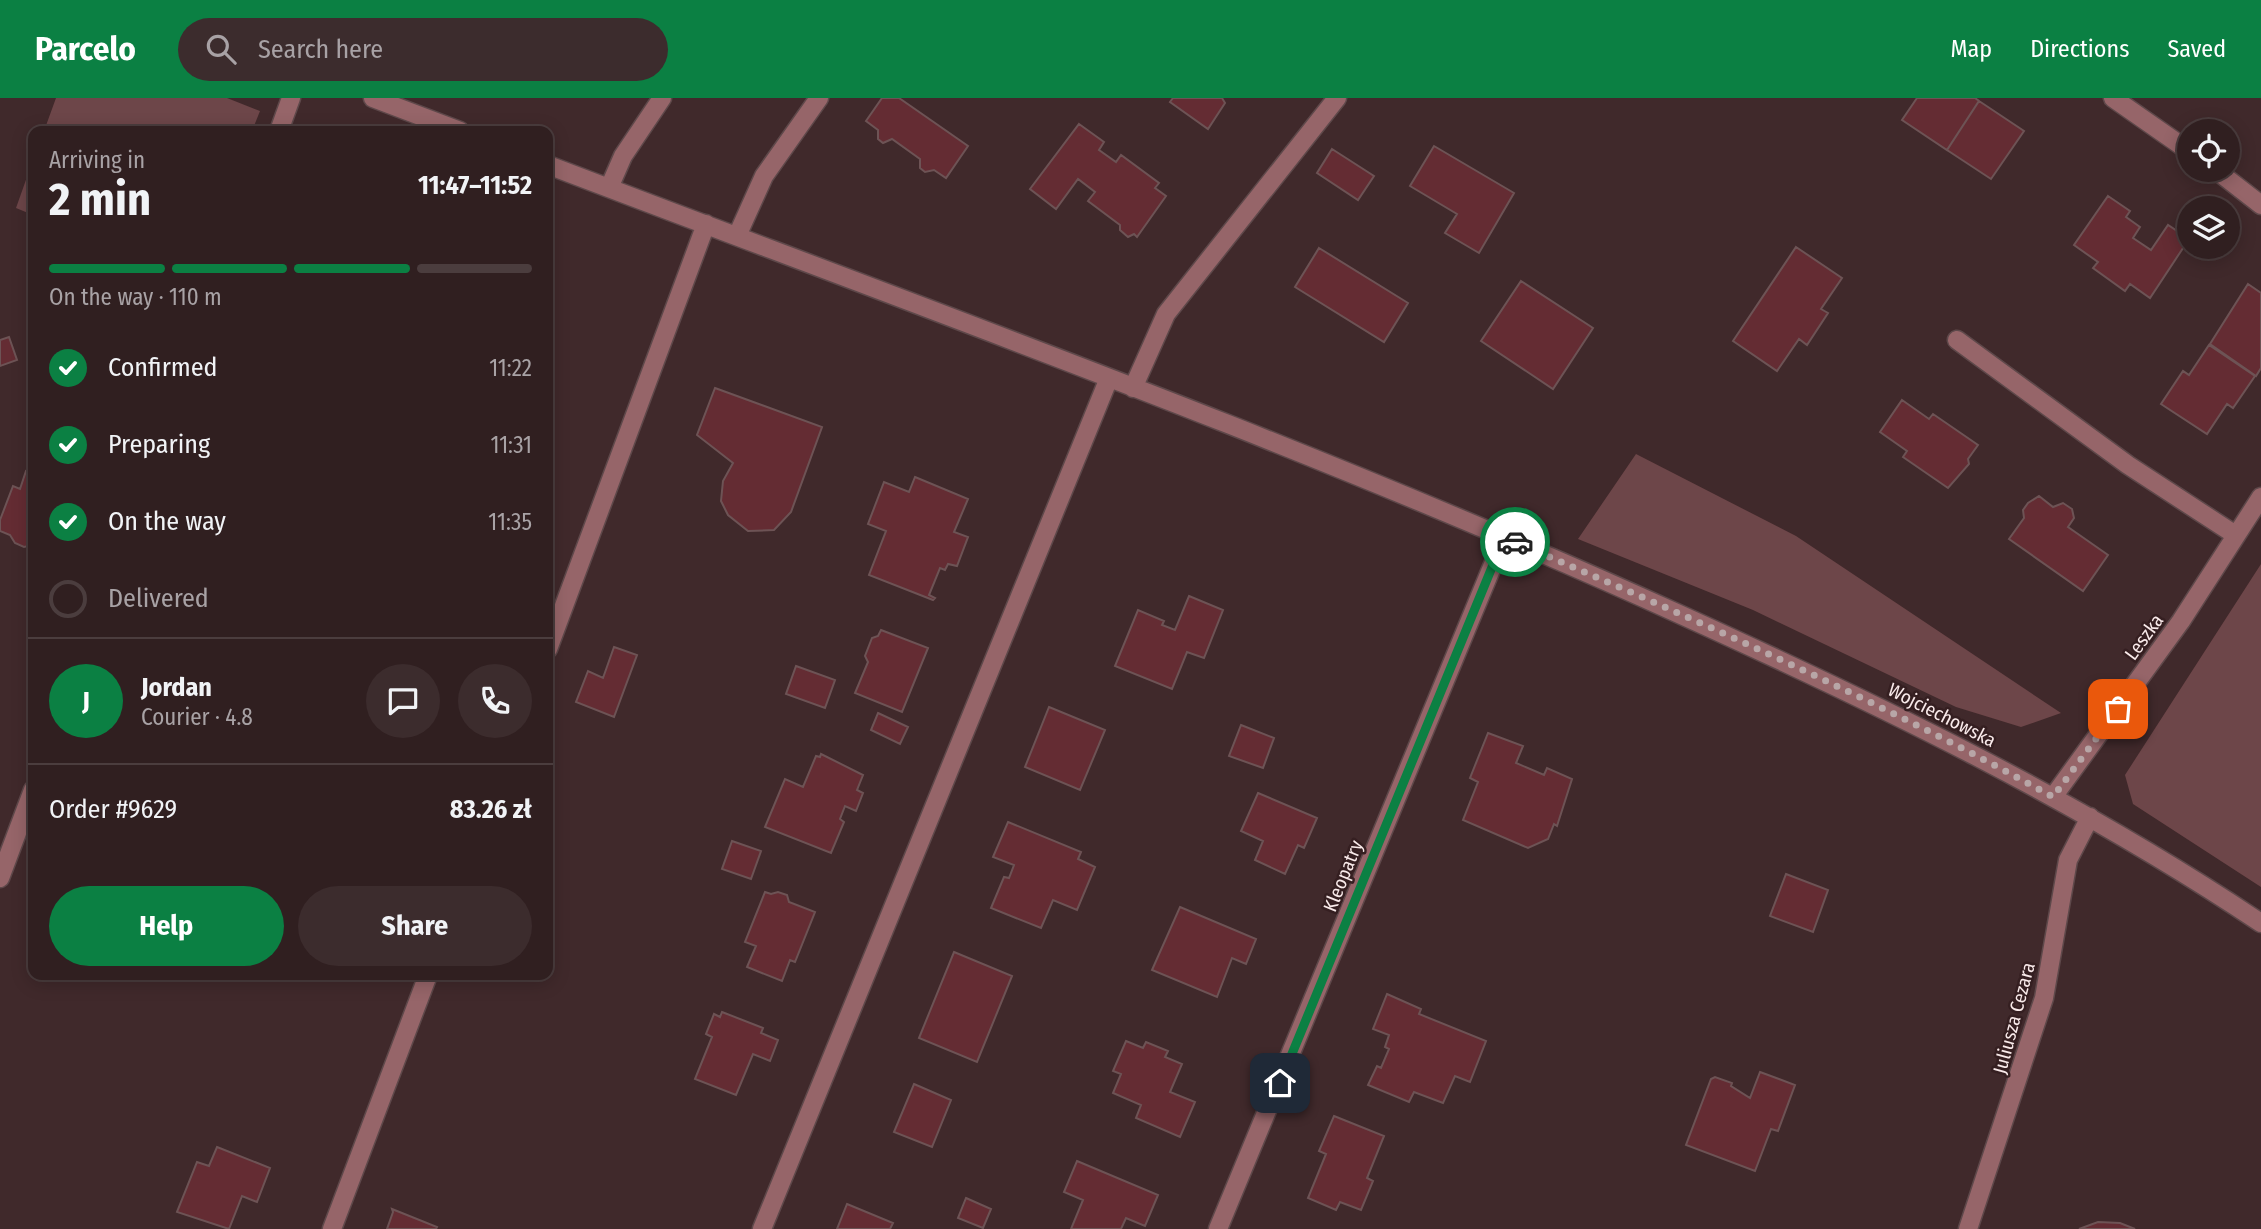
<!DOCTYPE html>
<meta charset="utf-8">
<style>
:root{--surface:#301f20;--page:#3c2c2d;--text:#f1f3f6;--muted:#a8a2a5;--line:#4b3d3e;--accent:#0b8043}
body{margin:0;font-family:"Fira Sans Condensed",sans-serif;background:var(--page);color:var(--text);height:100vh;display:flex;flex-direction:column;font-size:26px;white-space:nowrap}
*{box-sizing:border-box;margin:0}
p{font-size:23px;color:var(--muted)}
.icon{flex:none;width:38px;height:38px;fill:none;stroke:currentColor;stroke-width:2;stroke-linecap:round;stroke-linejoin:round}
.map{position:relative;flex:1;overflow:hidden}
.sheet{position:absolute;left:28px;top:28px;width:525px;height:854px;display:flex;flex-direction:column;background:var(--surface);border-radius:14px;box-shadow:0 4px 18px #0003,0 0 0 2px var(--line)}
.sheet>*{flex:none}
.fabs{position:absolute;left:2177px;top:21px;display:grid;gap:14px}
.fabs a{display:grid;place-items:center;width:63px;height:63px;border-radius:50%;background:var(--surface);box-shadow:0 4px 18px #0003,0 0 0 2px var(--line);font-size:35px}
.pin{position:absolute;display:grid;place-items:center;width:60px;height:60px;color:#fff;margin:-30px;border-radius:14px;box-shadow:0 4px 10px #0006}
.courier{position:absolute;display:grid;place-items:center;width:70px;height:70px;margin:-35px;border:5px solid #0b8043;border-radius:50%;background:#fff;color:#222;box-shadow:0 2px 9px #0007}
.summary em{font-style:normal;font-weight:700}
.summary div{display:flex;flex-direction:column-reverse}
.summary{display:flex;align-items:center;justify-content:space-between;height:119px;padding:0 21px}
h1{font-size:46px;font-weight:700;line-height:52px}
.bar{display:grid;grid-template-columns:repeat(4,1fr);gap:10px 7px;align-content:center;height:84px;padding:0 21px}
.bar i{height:9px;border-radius:5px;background:var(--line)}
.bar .current{background:var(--accent)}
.bar p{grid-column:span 4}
.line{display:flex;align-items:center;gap:18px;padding:0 21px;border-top:2px solid var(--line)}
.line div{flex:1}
.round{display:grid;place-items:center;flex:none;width:74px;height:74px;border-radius:37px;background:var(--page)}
ol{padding:0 21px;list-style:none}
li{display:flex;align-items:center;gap:21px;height:77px}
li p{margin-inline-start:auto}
li .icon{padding:7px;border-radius:50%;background:var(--accent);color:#fff;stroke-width:4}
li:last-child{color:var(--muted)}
li i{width:38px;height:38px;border:4px solid var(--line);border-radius:50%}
.cta{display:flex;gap:14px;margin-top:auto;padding:14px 21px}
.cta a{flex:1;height:80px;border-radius:42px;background:var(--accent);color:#fff;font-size:28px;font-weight:700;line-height:80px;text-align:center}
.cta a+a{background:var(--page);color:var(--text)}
header{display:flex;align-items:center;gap:42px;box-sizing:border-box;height:98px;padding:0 35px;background:var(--accent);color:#fff}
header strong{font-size:33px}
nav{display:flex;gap:38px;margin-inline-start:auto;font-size:24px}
.search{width:490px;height:63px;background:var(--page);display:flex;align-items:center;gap:18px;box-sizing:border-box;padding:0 24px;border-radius:38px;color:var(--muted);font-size:26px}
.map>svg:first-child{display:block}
</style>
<header>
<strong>Parcelo</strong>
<div class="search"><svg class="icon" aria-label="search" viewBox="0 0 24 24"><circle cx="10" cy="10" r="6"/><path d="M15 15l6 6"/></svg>Search here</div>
<nav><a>Map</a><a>Directions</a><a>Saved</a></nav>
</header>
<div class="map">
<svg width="2261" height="1131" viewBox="0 0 2261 1131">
<rect width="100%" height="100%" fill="#40292b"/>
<path fill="#6d4649" d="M56,0h171l33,13 -8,20h-208z
M33,62v55l-17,-7z
M1636,356l160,82 265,177 -40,14 -65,-20 -203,-97 -175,-71z
M2261,466v323l-128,-83 -8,-29z"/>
<path fill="#642c33" stroke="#6d5355" stroke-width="2" d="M882,0h17l69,48 -22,32 -12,-8 -9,2 -5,-4v-9l-28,-20 -9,4 -5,-4v-9l-12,-9z
M1173,0h49l3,5 -17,26 -38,-27z
M1917,0h58l4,3 -32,49 -45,-30z
M1979,3l45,30 -33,48 -44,-29z
M1079,26l25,18 -5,8 17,12 5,-7 38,28 -4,5 11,8 -29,41 -3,-3 -6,3 -8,-7v-5l-32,-24 7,-9 -17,-13 -22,30 -26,-20z
M1434,48l80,47 -35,60 -34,-20 12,-19 -47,-28z
M1332,51l42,27 -16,24 -41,-27z
M2108,98l22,15 -4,6 14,10 -7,11 18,12 17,-25 21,14 -39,59 -20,-14 -5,7 -32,-23 5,-6 -24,-17z
M1796,149l46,31 -21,31 7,4 -21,32 -8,-6 -22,32 -44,-30z
M1319,150l89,55 -24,39 -89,-55z
M1521,183l72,47 -40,61 -72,-48z
M2248,186l13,9v75l-5,8 -46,-32z
M9,239l8,23 -17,6v-26z
M2209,247l46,31 -22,32 -6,-4 -20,30 -46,-30 22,-33 6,4z
M715,290l107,39 -31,85 -17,18 -26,1 -20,-16 -7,-14 2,-20 10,-18 -36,-28z
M1902,302l27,19 4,-5 45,31 -10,14 1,5 -21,24 -45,-31 4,-6 -27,-19z
M26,373l7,2v72l-9,2 -9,-4 -5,-8 -10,-4v-11l13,-34 7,3z
M915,379l53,22 -14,33 14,5 -11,29 -9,-2 -3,6 -5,-2 -11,27 6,3 -2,2 -64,-25 17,-44 -18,-7 16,-42 25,10z
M2039,398l14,11 10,-4 9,6 2,9 -6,9 40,28 -25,36 -74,-52 15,-21 -1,-8 5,-7z
M1189,498l34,14 -19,48 -17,-6 -15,37 -57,-23 23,-56 26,11 -2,4 13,5z
M881,532l47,18 -26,64 -47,-19 13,-31 -3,-6 7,-18 6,-2z
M614,549l23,8 -23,62 -38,-15 12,-31 15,7z
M796,568l39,14 -10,28 -39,-14z
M1049,609l56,23 -25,60 -55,-23z
M878,615l30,14 -8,17 -29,-14z
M1241,627l33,13 -11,30 -34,-12z
M1488,635l35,13 -7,17 28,12 3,-7 25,11 -15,47 -3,-2 -6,15 -20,9 -65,-28 15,-38 -8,-4z
M821,656l42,21 -6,15 6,3 -7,18 -11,-5 -5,13 4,3 -13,31 -66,-26 20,-48 18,8 13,-31 4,1z
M1258,695l59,25 -13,30 -6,-3 -13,29 -30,-14 8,-19 -22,-10z
M1008,724l73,30 -3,7 17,8 -18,43 -24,-10 -12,28 -50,-20 13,-31 5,1 5,-13 -21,-8z
M732,743l29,10 -10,28 -29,-10z
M1786,776l42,16 -15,42 -43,-16z
M765,794l6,2 7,-2 9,3 2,7 26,10 -20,50 -5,-2 -8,21 -35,-14 9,-21 -11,-4z
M1180,809l76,32 -10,25 -14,-6 -15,39 -65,-27z
M954,854l58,24 -35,86 -58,-24z
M1387,896l34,15 -2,5 67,27 -16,41 -15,-6 -12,27 -29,-11 -5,10 -41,-17 9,-19 4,2 8,-19 -4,-2 4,-12 -16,-6z
M722,914l41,16 -2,5 17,7 -8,21 -17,-7 -17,41 -41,-16 17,-42 -6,-3 8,-20 6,3z
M1126,943l17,7 3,-6 22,9 -3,6 17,7 -12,28 25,10 -15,35 -44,-19 5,-13 -28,-12 8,-19 -8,-3z
M1760,974l35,13 -17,46 -7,-2 -16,42 -69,-26 25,-66 4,-2 17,6 -1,3 19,12z
M914,986l37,16 -19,47 -38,-15z
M1334,1018l50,20 -17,42 6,3 -12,29 -21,-8 -4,8 -28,-12 18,-44 -7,-3z
M217,1049l53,21 -13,34 -15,-6 -13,33 -52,-17 20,-50 12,4z
M1077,1063l81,34 -13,31 -19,-8 -5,11h-50l12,-29 -19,-8z
M966,1100l25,11 -8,19 -25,-10z
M847,1106l46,19 -3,6h-53z
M392,1111l45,18 -1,2h-49l6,-17z
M2098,1124l22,1 15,6h-56z"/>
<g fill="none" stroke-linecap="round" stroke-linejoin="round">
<defs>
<path id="minor" d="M373,0l87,33
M2113,0l76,53
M279,33l12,-33
M548,67c378,144 761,281 1131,449 201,91 398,186 582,309
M2216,72l45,35
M609,90l14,-32 39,-58
M737,138l27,-60 55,-78
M1957,242l171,125 106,69
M1133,290l33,-74 171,-216
M548,551l158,-425
M2053,699l128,-176 80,-124
M0,780l33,-88
M332,1131l96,-254
M762,1131l347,-851
M1218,1131l286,-691
M1968,1131l76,-231 24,-138 22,-43"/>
</defs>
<use href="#minor" stroke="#5e484a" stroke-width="21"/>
<use href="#minor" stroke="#966569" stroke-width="18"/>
</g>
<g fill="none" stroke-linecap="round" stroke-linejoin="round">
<path stroke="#b8a6a7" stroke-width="7" stroke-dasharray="0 12.6" d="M1515,444c182,78 365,159 538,255l65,-88"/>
<path stroke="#0b8043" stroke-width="9" d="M1280,985l224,-545 11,4"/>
</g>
<g text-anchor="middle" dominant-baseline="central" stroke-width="5" stroke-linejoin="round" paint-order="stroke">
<g font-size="19" fill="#f9eaea" stroke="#351f21">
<text transform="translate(2144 539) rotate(-54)">Leszka</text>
<text transform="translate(1942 617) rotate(27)">Wojciechowska</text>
<text transform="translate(1343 778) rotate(-68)">Kleopatry</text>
<text transform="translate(2014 920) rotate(-75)">Juliusza Cezara</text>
</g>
</g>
</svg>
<div class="fabs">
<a><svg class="icon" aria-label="locate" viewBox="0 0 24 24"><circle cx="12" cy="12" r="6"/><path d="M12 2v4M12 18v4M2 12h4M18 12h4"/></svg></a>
<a><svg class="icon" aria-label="layers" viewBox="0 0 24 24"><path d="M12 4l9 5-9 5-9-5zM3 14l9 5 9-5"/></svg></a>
</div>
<div class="pin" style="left:2118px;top:611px;background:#ea580c"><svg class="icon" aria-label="bag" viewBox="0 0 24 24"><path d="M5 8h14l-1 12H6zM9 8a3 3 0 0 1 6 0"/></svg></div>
<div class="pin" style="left:1280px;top:985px;background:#1f2937"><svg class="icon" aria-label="home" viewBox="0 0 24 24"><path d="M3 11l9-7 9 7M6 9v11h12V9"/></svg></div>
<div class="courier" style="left:1515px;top:444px"><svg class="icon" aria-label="car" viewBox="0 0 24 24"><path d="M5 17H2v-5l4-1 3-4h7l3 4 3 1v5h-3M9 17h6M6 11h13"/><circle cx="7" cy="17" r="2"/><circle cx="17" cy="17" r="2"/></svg></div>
<section class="sheet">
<div class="summary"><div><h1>2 min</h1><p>Arriving in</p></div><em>11:47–11:52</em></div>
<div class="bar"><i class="current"></i><i class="current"></i><i class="current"></i><i></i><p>On the way · 110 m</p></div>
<ol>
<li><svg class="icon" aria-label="check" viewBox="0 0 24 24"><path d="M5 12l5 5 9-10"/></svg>Confirmed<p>11:22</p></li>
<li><svg class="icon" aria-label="check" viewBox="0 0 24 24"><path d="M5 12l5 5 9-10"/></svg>Preparing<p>11:31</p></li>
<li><svg class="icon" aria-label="check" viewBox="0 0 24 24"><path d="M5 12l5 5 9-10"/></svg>On the way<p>11:35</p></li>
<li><i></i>Delivered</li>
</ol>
<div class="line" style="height:126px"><b class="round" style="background:var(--accent);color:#fff">J</b><div><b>Jordan</b><p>Courier · 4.8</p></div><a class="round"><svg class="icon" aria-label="chat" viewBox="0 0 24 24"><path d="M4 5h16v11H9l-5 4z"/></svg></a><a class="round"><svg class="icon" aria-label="phone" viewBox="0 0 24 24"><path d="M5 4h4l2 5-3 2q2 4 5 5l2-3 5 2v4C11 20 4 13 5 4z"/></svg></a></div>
<div class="line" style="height:91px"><div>Order #9629</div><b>83.26 zł</b></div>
<div class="cta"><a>Help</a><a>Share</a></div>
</section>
</div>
